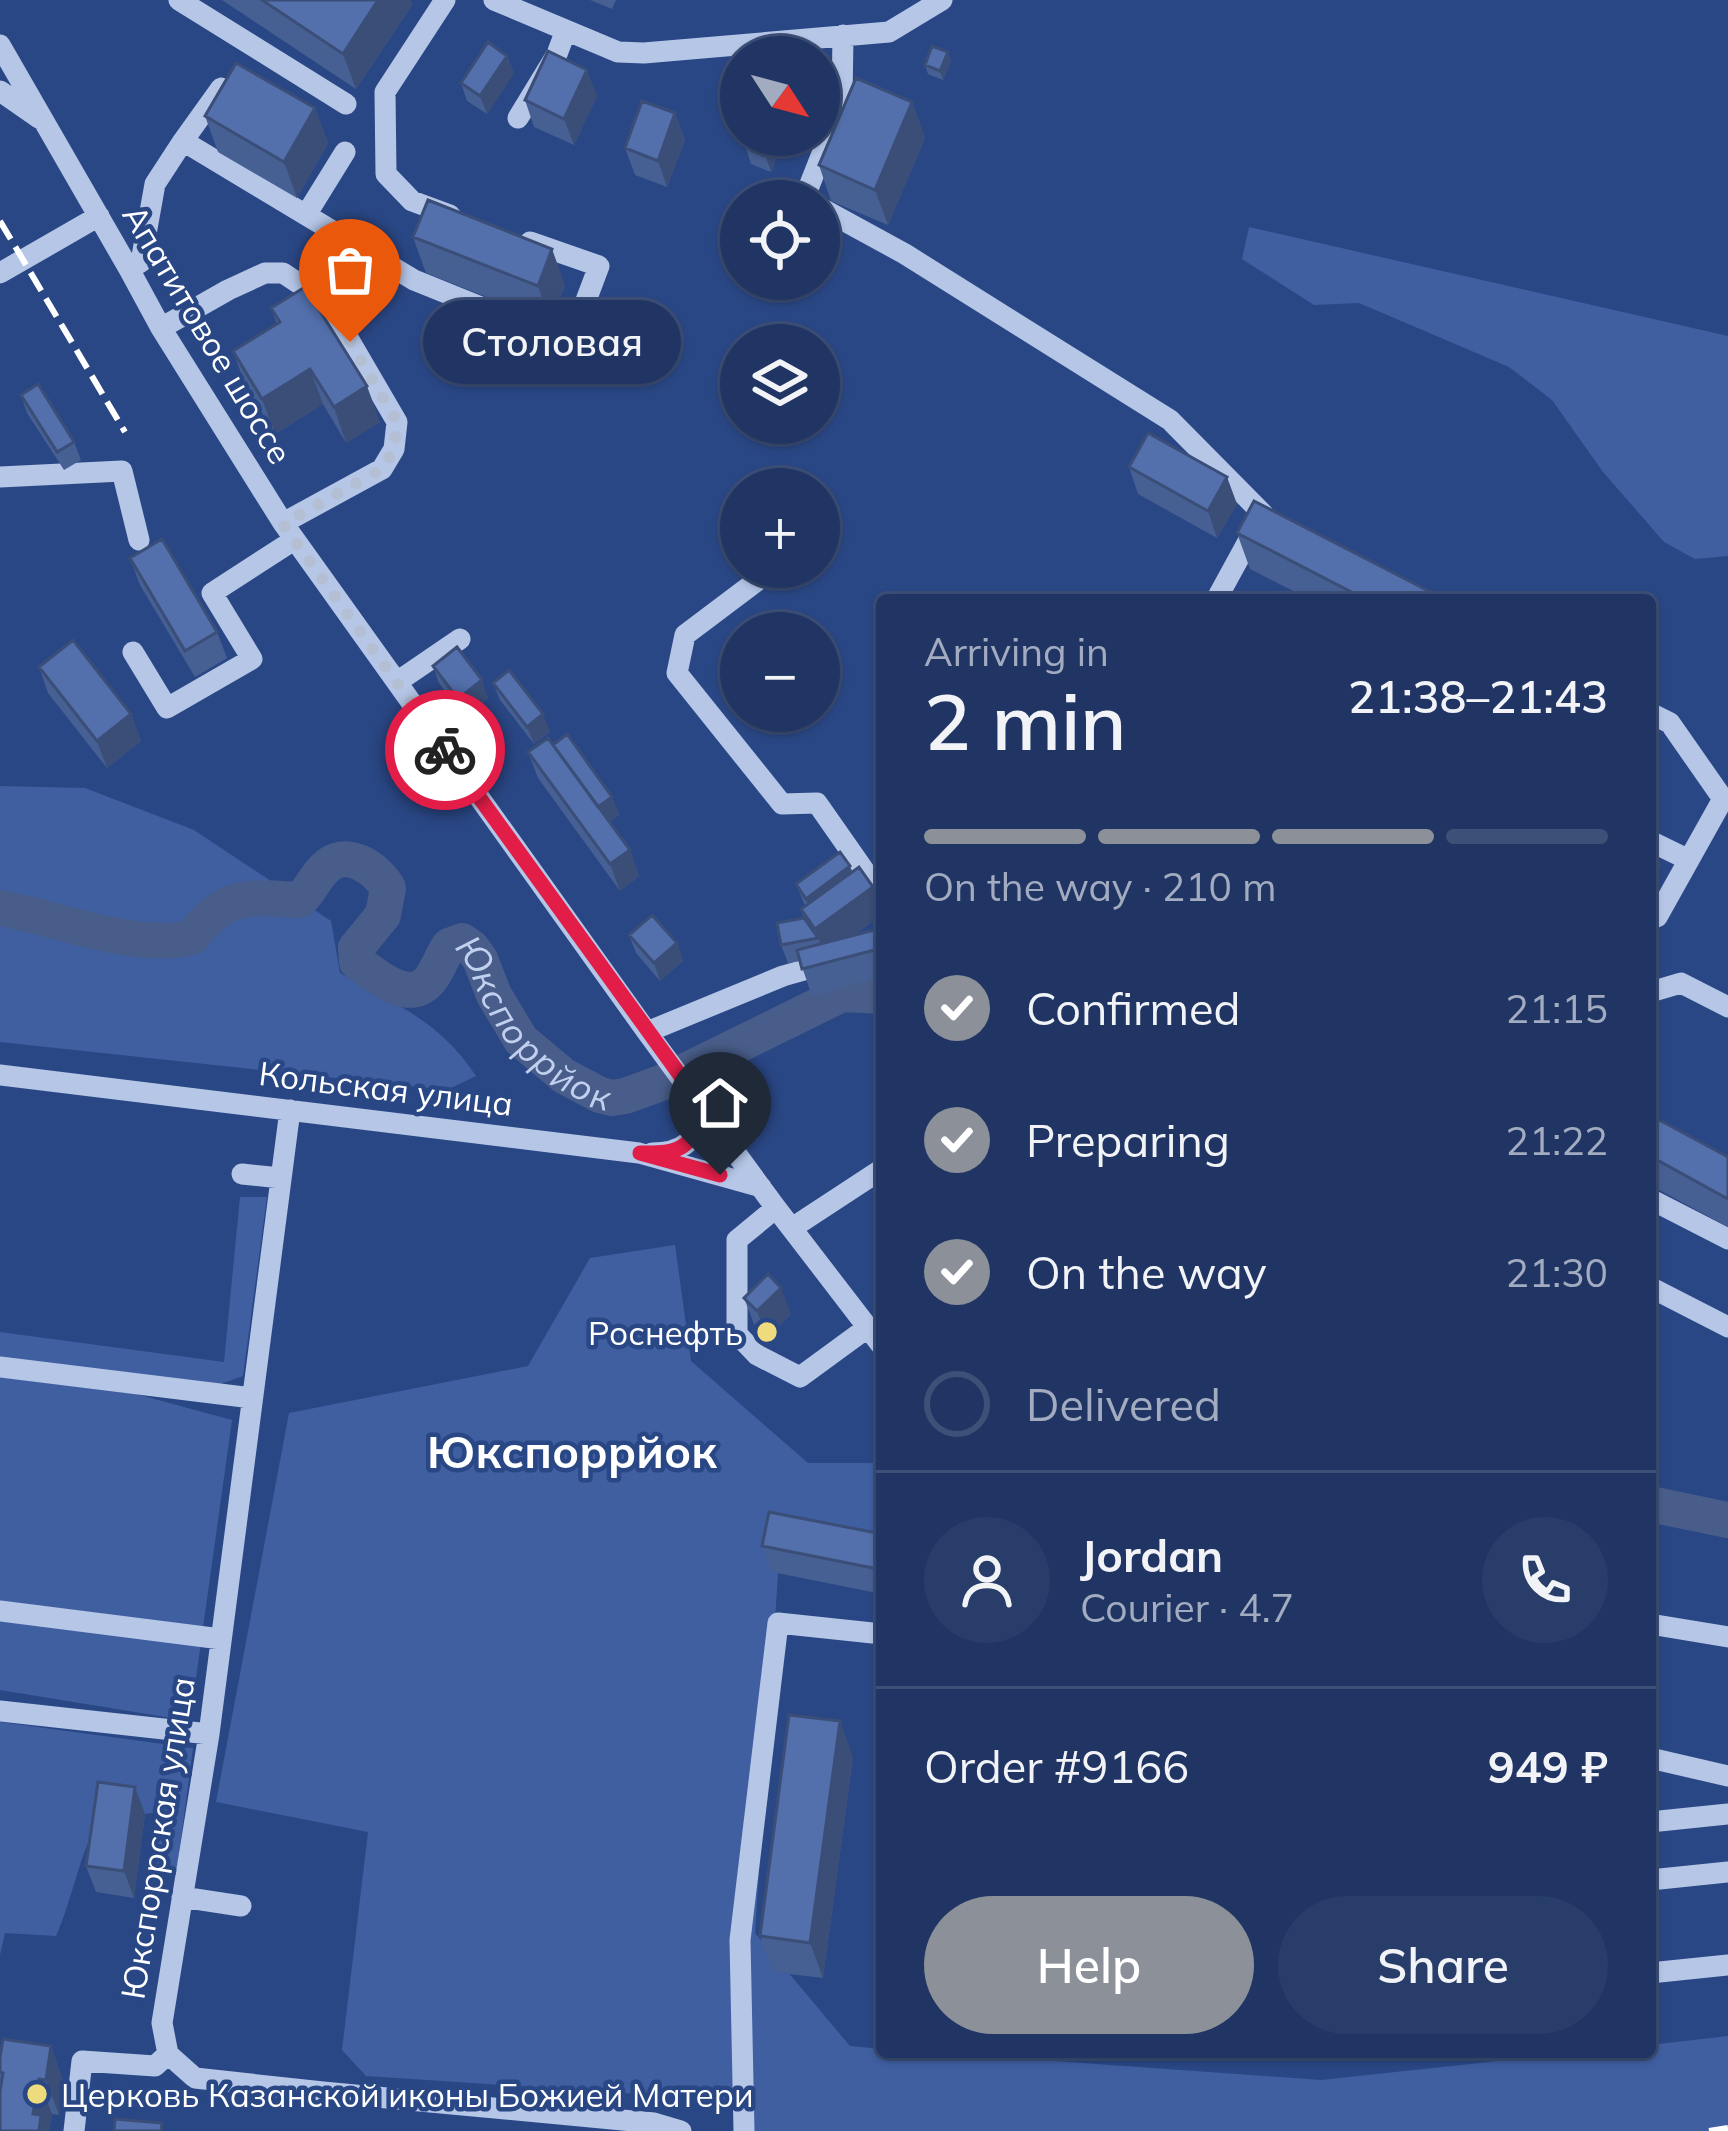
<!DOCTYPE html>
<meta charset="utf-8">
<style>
:root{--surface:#203564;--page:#283d6a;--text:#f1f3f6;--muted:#a2abbf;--line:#3d5078;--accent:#8c9099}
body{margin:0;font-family:Mulish,sans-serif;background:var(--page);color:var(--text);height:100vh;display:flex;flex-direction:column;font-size:45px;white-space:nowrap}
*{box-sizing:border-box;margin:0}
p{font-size:39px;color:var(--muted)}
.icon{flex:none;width:66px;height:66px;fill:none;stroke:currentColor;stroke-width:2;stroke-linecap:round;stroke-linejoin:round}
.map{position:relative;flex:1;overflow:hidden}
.panel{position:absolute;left:876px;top:594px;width:780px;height:1464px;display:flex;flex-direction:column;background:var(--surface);border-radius:12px;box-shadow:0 3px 9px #0004,0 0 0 3px var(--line)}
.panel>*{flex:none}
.needle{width:78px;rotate:126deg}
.tools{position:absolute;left:720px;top:36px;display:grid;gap:24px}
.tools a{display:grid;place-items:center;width:120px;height:120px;border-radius:50%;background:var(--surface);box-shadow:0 3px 9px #0004,0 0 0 3px var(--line);font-size:60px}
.pin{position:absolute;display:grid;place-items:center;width:102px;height:102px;color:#fff;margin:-123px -51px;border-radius:50% 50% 50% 0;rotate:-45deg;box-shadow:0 0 12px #0007}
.pin .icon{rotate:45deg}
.courier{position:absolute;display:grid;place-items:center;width:120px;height:120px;margin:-60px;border:9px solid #e11d48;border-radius:50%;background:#fff;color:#222;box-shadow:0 3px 15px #0007}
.bubble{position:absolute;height:84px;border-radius:42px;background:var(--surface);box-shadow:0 3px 9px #0004,0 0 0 3px var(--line);font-size:39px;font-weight:600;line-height:84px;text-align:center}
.summary em{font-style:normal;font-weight:600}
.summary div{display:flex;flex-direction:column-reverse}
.summary{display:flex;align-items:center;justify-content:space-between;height:204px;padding:0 48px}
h1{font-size:78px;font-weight:600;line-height:90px}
.bar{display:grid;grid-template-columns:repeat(4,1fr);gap:18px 12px;align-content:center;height:144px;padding:0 48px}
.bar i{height:15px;border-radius:9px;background:var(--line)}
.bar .selected{background:var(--accent)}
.bar p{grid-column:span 4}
.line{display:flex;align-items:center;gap:30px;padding:0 48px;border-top:3px solid var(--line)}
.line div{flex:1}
.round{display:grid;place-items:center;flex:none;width:126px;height:126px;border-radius:63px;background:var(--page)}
ol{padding:0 48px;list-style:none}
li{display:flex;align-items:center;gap:36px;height:132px}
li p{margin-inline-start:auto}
li .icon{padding:12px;border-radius:50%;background:var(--accent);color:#fff;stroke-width:4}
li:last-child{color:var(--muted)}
li i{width:66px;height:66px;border:6px solid var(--line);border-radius:50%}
.primary-button{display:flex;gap:24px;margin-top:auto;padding:24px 48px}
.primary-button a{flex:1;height:138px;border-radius:72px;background:var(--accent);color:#fff;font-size:48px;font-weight:600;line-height:138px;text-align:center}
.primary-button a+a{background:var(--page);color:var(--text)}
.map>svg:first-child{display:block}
</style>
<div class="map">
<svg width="1728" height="2131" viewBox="0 0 1728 2131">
<rect width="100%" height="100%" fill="#2a4785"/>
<path fill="#3f5fa1" d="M1249,227l479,109v220l-33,3 -31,-17 -61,-70 -51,-72 -43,-33 -150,-64 -45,2 -72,-46z
M0,786l85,2 109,42 137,91 9,52c55,31 100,48 136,103l-29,14 -447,-48z
M240,1197h27l-24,179 -28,10 -215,-28v-26l224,30z
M675,1245l16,116 117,102h74v78l-101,-15 -26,407 95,113 32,3v3h48l391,28 261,-28h68v-7l78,-9v95h-978l-19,-31 -365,-24 -24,-26 26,-218 -152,-30 73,-389 239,-47 62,-108z
M0,1377l136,17 96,26 -42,301 -190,-31z
M0,1722l193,26 -17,128 -14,-4 -6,-11 3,-49 -14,2 -38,-5c-28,38 -32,85 -51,127l-51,-3 -5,22z"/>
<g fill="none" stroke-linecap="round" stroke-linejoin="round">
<g stroke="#485d89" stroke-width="36">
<path id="s1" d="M0,908c57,10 137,44 192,29 34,-44 54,-40 108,-37 10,-9 14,-21 24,-31 21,-23 52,-1 64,19l-5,27 -27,33 1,14c17,12 51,43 72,19 8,-9 13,-25 20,-35l13,-5 10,7 8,11 14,36 27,45 43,36 36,19 12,3 13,-2 36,-13 181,-89 40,2"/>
<path d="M1650,1504l78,16"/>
</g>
<path stroke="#b5c6e7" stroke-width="21" d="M179,0l167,104
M445,0l-60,92 1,82 26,27 38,14
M494,0l124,52 26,1 245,-21 53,-32
M0,45l129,224 32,59 122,195 364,509 129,176 106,138
M0,91l39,27
M518,118l39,-64 9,-24
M183,141l38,-53
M807,201l-3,-2 38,-96 1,-68
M819,207l86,47 265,166 93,94 -47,86
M306,215l39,-63
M129,269l12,-7 14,-78 28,-43 231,139 156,63 29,-77 -69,-24
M0,273l99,-57
M161,328l67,-38 37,-17h18l44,29 70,120 -3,27 -12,20 -99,54
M0,477l122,-6 17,69
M758,580l-73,55 -8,38 105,131 35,-1 65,93
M133,652l34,56 85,-49 -40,-66 82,-53
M397,682l63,-43
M1650,713l20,10 53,76 -66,118
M1650,841l39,19
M1650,989l4,2 27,-8 47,24
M647,1032l136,-56 99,-28
M0,1075l639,78 122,34
M290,1110l-81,624 -47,289 6,31 27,24 128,14 331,31 27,8
M652,1153c34,0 41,-13 54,-42
M242,1174l39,4
M1650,1199l78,40
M776,1208l-39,32v94l20,21 43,22 67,-49
M792,1228l90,-59
M1650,1287l78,40
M0,1367l252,31
M0,1611l221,28
M1650,1624l78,13
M0,1711l209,23
M1650,1758l78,18
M1650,1822l78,-8
M1650,1880l78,-8
M182,1897l59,9
M1650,1973l78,-8
M74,2131l8,-70 73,5 13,-12
M744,2131l-4,-191 38,-317 104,11"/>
<path stroke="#fff" stroke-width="6" stroke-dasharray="21 9" stroke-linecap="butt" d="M0,221l125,211
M1709,2131l19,-3"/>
</g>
<path fill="#476094" d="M222,0h188l2,5 -56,84z
M590,0h26l-4,9z
M948,52l3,9 -8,19 -15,-6 -3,-9z
M507,56l7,17 -27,41 -20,-13 -6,-18z
M597,96l-23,49 -40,-18 -9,-27z
M912,102l13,36 -37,87 -57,-24 -12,-36z
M315,108l13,35 -31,55 -79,-46 -13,-36z
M675,113l10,27 -18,47 -32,-12 -10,-27z
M742,135h43l-14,37 -20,-8z
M413,237l152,48 -15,37 -124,-49z
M271,308l109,114 -34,21 -23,-39 -48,30 -29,-47 -13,-36 44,-27z
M21,395l53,47 7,18 -17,10 -37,-57z
M1129,467l108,37 -20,34 -79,-44z
M1237,533l209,67h-135l-61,-31z
M130,558l87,74 10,26 -32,19 -55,-92z
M433,666l55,32 -24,19 -25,-34z
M39,667l92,47 10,27 -34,27 -59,-75z
M493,683l57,49 -16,12 -34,-44z
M553,745l59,52 7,18 -10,7 21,28 9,26 -19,15 -82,-113 -10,-26z
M796,884l86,27v4l-28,20 28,-7v49l-70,19 -12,-35 -12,2 -7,-18 23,-27 -3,-9 4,-3z
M629,935l48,8 6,18 -23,20 -24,-28z
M1650,1115l78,42v70l-78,-42z
M744,1298l47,16 -24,24 -13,-14z
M882,1534v60l-110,-22 -10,-26z
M853,1757l-30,221 -50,-6 -13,-36z
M135,1787l10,27 -11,84 -38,-6 -10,-26z
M51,2046l12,35 -4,34 -7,-1 -3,17h-49v-74z"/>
<path fill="#3a4e78" d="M378,0h32l2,5 -56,84 -13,-35z
M948,52l3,9 -8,19 -3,-9z
M507,56l7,17 -27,41 -7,-18z
M587,70l10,26 -23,49 -10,-26z
M912,102l13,36 -37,87 -13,-35z
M315,108l13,35 -31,55 -13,-36z
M675,113l10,27 -18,47 -9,-26z
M765,135h20l-14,37 -9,-27z
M552,249l13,36 -15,37 -12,-36z
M310,369l13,35 -48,30 -13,-35z
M367,386l13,36 -34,21 -12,-36z
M1227,477l10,27 -20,34 -9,-27z
M482,680l6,18 -24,19 -6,-18z
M131,714l10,27 -34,27 -10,-27z
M543,714l7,18 -16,12 -7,-17z
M612,797l7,18 -16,12 -7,-18z
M1651,838l10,27 -11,22v-46z
M630,850l9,26 -19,15 -10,-27z
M850,866l7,18 -44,32 -7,-17z
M873,887l9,28 -57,41 -10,-27z
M677,943l6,18 -23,20 -6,-18z
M781,1288l10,26 -24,24 -10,-27z
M840,1721l13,36 -30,221 -13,-35z
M135,1787l10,27 -11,84 -10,-27z
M51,2046l12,35 -4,34 -13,-35z
M39,2079l13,35 -3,17h-10l-6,-17z"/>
<path fill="#5370ac" stroke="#3a4e78" stroke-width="3" d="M262,0h116l-35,54z
M488,42l19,14 -27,40 -19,-13z
M932,46l16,6 -8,19 -15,-6z
M774,50l18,7h-20z
M548,51l39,19 -23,49 -39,-19z
M236,63l79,45 -31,54 -79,-46z
M856,78l56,24 -37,88 -56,-25z
M642,101l33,12 -17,48 -33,-13z
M742,135h23l-3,10 -21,-8z
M428,200l124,49 -14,37 -125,-49z
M305,287l62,99 -33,21 -24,-38 -48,30 -29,-48 47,-29 -9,-14z
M38,384l36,58 -17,10 -36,-57z
M1148,433l79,44 -19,34 -79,-44z
M1254,501l192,99h-79l-130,-67z
M162,539l55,93 -32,19 -55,-93z
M73,640l58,74 -34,27 -58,-74z
M457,647l25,33 -24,19 -25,-33z
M509,670l34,44 -16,13 -34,-44z
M567,734l45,63 -14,10 -45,-62z
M548,738l82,112 -20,14 -82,-112z
M840,852l10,14 -44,33 -10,-15z
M859,867l14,20 -58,42 -14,-20z
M652,915l25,28 -23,20 -25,-28z
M804,918l14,20 -37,7 -4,-22z
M882,928v20l-80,21 -5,-19z
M1650,1115l78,42v42l-78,-43z
M768,1274l13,14 -24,23 -13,-13z
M769,1512l113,22v27h-2l-2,8 -116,-23z
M789,1715l51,6 -30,222 -50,-7z
M98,1782l37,5 -11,84 -38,-5z
M3,2039l48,7 -5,34 -7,-1 -6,35 8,1 -2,16h-39v-39l3,-19 -3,-1v-15z
M115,2119l47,4 -1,8h-47z"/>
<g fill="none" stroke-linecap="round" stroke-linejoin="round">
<path stroke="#b4bfd4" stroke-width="12" stroke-dasharray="0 21.6" d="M350,342l47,80 -3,27 -12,20 -99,55 162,226"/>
<path stroke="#e11d48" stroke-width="15" d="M445,750l261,361c-17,38 -25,43 -66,42l80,22"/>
</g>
<g fill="#eddb7d" stroke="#2a4785" stroke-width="4.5">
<circle cx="767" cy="1332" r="12"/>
<circle cx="37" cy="2094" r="12"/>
</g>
<g text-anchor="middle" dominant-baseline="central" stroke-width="9" stroke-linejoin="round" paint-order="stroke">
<g font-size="33" fill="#fff" stroke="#2a4785">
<text transform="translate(208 334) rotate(59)">Апатитовое шоссе</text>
<text transform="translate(386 1088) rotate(7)">Кольская улица</text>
<text transform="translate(157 1838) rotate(-81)">Юкспоррская улица</text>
</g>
<g font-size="33" fill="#fff" stroke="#2a4785" text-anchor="end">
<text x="743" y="1332">Роснефть</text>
<text x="61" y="2094" text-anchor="start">Церковь Казанской иконы Божией Матери</text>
</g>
<g font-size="36" font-style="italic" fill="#c1d0ee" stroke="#2a4785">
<text stroke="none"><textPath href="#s1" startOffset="768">Юкспоррйок</textPath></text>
</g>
<g font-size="45" font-weight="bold" fill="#fff" stroke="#2a4785">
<text x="572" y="1451">Юкспоррйок</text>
</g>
</g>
</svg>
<div class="tools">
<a><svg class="needle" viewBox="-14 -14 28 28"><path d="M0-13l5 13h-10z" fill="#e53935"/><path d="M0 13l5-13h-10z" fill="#a2abbf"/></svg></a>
<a><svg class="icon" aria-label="locate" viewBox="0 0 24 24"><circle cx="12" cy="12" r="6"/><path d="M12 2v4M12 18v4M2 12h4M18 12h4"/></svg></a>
<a><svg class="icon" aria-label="layers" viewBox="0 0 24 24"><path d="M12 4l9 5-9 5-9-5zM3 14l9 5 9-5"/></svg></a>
<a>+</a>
<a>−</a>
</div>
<div class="pin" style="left:350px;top:342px;background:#ea580c"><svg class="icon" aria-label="bag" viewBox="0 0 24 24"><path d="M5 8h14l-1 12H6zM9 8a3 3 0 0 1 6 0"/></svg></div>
<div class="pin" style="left:720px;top:1175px;background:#1f2937"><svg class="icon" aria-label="home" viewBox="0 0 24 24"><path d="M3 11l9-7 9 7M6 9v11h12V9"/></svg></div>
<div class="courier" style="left:445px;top:750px"><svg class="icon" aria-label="bike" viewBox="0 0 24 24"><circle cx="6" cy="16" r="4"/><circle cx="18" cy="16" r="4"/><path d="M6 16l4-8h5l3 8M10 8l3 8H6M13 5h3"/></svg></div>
<div class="bubble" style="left:423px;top:300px;width:258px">Столовая</div>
<section class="panel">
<div class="summary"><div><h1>2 min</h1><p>Arriving in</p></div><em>21:38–21:43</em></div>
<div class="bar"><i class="selected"></i><i class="selected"></i><i class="selected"></i><i></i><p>On the way · 210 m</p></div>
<ol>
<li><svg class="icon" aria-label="check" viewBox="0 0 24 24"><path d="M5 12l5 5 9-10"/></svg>Confirmed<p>21:15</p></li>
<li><svg class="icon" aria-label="check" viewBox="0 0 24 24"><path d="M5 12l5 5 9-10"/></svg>Preparing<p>21:22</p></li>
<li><svg class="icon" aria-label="check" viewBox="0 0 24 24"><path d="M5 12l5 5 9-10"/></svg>On the way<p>21:30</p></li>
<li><i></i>Delivered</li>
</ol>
<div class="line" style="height:216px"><a class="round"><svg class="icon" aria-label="person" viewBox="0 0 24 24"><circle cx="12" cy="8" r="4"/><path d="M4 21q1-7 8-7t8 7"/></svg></a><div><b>Jordan</b><p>Courier · 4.7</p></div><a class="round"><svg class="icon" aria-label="phone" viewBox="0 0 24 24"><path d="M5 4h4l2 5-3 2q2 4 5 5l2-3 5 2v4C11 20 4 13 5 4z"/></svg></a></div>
<div class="line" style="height:156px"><div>Order #9166</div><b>949 ₽</b></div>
<div class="primary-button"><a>Help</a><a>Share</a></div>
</section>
</div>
